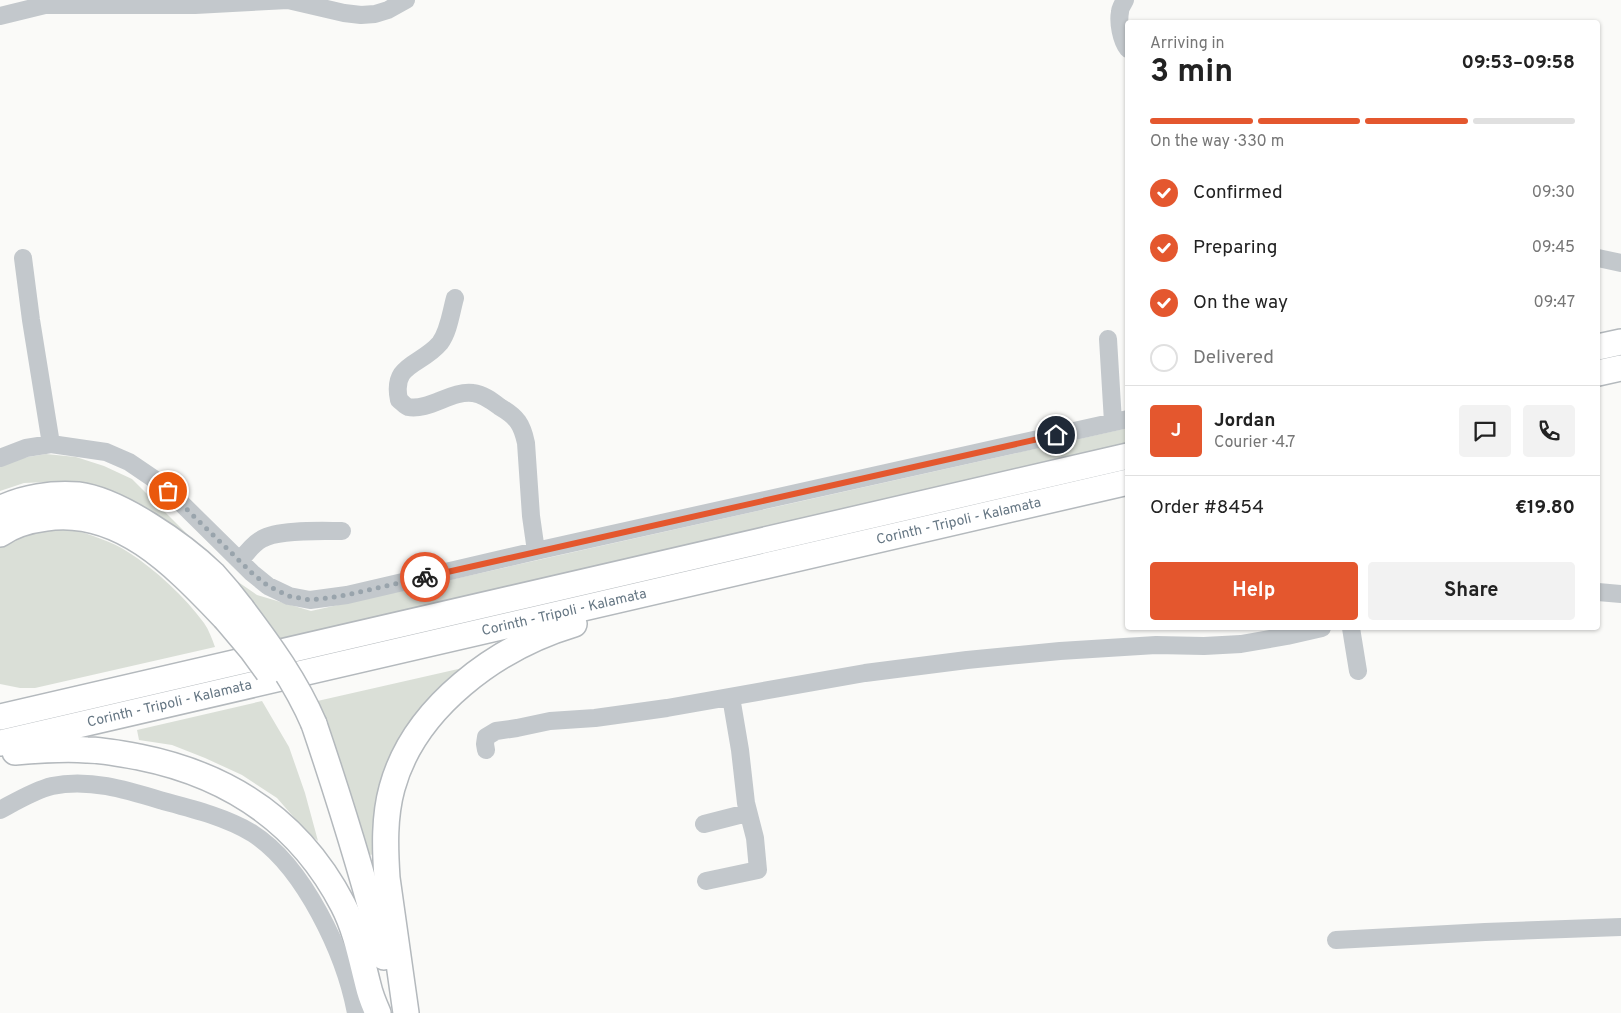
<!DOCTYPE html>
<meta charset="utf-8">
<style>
:root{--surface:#fff;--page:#f2f2f2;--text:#222;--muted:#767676;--line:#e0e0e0;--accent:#e4572e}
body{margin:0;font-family:Overpass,sans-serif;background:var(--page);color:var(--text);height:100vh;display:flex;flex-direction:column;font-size:19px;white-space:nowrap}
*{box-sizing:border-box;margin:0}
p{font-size:16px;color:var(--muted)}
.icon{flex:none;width:28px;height:28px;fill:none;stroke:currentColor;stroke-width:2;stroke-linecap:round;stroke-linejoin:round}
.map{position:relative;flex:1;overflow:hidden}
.details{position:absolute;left:1125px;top:20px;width:475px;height:610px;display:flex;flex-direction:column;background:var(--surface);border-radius:5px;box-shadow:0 1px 4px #0004}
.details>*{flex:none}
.pin{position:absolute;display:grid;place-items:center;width:42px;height:42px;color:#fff;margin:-21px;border:2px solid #fff;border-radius:50%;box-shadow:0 1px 5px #0007}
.courier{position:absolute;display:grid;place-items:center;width:50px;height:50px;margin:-25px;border:4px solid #e4572e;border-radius:50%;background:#fff;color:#222;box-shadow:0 1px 6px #0007}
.head em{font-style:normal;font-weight:700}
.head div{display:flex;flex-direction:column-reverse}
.head{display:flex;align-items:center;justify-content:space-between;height:85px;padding:0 25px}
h1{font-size:32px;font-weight:700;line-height:38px}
.bar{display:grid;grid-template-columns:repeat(4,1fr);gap:8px 5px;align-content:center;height:60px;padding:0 25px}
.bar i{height:6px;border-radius:4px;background:var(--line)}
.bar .selected{background:var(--accent)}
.bar p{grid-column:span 4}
.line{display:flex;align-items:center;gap:12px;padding:0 25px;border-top:1px solid var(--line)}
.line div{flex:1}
.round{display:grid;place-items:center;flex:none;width:52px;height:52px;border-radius:5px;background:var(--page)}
ol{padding:0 25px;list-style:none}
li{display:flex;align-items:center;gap:15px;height:55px}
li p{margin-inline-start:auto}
li .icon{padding:5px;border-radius:50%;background:var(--accent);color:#fff;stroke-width:4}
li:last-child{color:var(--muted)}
li i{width:28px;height:28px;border:2px solid var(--line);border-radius:50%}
.cta{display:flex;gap:10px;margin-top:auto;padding:10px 25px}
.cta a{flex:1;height:58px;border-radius:5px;background:var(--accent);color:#fff;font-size:20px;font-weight:700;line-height:58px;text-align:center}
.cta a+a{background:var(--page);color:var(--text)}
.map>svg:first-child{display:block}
</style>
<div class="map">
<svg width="1621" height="1013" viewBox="0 0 1621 1013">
<rect width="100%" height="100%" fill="#fafaf8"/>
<path fill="#dadfd7" d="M1128,428l-1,19 -850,192 -120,-121 -46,-27 -40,-10 -47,2 -24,8v-26l22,-7 24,-4 30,3 28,9 28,13 96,96 29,20 54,16z
M71,529c20,6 40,12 57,23 28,18 56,44 76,71 5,7 8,16 11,24l-180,41h-15l-20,-4v-146l18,-7z
M489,662l-54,43 -56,149 -11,1 -55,-153z
M262,701l27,46 16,46 13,48 -13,-11 -28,-32 -35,-23 -37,-17 -33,-13 -33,-5 -2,-10z"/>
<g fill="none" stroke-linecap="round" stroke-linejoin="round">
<defs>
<g id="highway">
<path d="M1598,347l23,-5"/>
<path d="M1598,373l23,-5"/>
<path d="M0,509c23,-12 53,-16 78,-14 41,5 105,50 135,79 10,11 20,23 29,35"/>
<path d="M0,534c14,-10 30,-14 46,-16 75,-11 131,50 179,100"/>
<path d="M0,717l1128,-261"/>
<path d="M314,724c26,77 50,154 70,233"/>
<path id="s1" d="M0,743l1128,-261"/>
<path d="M15,752c24,-2 48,-4 72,-2 17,0 35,4 52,7 90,18 161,65 204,148 13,25 18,53 25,80 2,9 6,19 10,28"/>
<path d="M406,1013l-19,-135c-2,-30 -3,-61 5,-90 22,-81 105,-141 182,-164"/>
</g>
</defs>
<use href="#highway" stroke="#b4b9bd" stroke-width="28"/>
<path stroke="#c3c8cc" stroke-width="18" d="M1125,0c-2,4 -5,8 -5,12 -2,10 1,28 8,37
M0,16l45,-11h150l93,-5 56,13 17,2 14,-1 13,-4 18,-10
M23,258l8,62 20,124
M1598,258l23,5
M455,298c-4,14 -6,33 -15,45 -19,23 -49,20 -41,57 3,2 6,6 9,7 21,4 44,-17 65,-14 10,1 19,8 27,14 17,10 22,17 26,36l5,73 5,35
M1108,339l5,83
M0,458l26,-10 25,-4 55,8 23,10 28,19 22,20 73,72 16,13 21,10 21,4 37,-5 189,-44 592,-132
M240,561c6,-8 13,-17 22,-22 16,-10 60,-8 80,-8
M1598,592l23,2
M1351,628l7,43
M486,750l-1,-6 1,-7 10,-6 21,-3 33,-7 45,-3 72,-10 198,-35 102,-13 93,-9 96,-6 48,1 37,-2 46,-8 35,-8
M0,810c15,-8 35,-20 52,-24 37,-8 75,4 111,15 30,8 62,16 89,32 52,33 93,121 104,180
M704,824l43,-11
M706,881l52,-11 -3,-32 -9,-35 -6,-53 -9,-53
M1336,940l149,-8 136,-5"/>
<use href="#highway" stroke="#fff" stroke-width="25"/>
<defs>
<path id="highway-bridge" d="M242,609c28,37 54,73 72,115
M225,618l27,32 16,22"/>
</defs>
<use href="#highway-bridge" stroke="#b4b9bd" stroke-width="28" stroke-linecap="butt"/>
<use href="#highway-bridge" stroke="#fff" stroke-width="25"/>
</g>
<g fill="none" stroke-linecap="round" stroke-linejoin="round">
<path stroke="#99a4ac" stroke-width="5" stroke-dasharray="0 9" d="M168,491l84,82 16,13 21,10 21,4 17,-2 20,-3 78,-18"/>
<path stroke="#e4572e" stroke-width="6" d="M425,577l631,-142"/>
</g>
<g text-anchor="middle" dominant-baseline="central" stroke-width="5" stroke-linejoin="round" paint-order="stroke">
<g font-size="14" fill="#657683" stroke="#fff">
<text stroke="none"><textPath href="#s1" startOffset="984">Corinth - Tripoli - Kalamata</textPath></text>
<text stroke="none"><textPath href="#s1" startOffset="579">Corinth - Tripoli - Kalamata</textPath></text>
<text stroke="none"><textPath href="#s1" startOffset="174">Corinth - Tripoli - Kalamata</textPath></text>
</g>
</g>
</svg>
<div class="pin" style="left:168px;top:491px;background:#ea580c"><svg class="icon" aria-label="bag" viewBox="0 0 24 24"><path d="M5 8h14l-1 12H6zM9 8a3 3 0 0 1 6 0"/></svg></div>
<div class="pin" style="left:1056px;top:435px;background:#1f2937"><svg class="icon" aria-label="home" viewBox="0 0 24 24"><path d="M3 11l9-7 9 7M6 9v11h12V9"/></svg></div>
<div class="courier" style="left:425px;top:577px"><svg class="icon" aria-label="bike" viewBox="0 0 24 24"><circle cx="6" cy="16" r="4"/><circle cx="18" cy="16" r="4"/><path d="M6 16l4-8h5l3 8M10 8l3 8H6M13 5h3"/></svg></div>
<section class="details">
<div class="head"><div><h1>3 min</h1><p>Arriving in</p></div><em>09:53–09:58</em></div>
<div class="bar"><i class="selected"></i><i class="selected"></i><i class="selected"></i><i></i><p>On the way · 330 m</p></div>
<ol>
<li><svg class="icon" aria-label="check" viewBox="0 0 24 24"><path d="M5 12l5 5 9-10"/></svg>Confirmed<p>09:30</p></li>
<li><svg class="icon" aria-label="check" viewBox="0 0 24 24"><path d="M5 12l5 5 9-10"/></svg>Preparing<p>09:45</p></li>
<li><svg class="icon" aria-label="check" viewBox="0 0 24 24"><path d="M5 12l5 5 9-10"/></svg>On the way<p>09:47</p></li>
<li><i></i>Delivered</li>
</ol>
<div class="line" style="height:90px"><b class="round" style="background:var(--accent);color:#fff">J</b><div><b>Jordan</b><p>Courier · 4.7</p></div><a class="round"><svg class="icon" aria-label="chat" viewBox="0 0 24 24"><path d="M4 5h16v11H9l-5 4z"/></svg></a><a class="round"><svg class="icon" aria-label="phone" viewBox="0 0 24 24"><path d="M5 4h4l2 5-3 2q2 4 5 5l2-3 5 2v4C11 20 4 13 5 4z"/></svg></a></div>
<div class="line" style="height:65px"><div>Order #8454</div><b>€19.80</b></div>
<div class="cta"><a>Help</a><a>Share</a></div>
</section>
</div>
